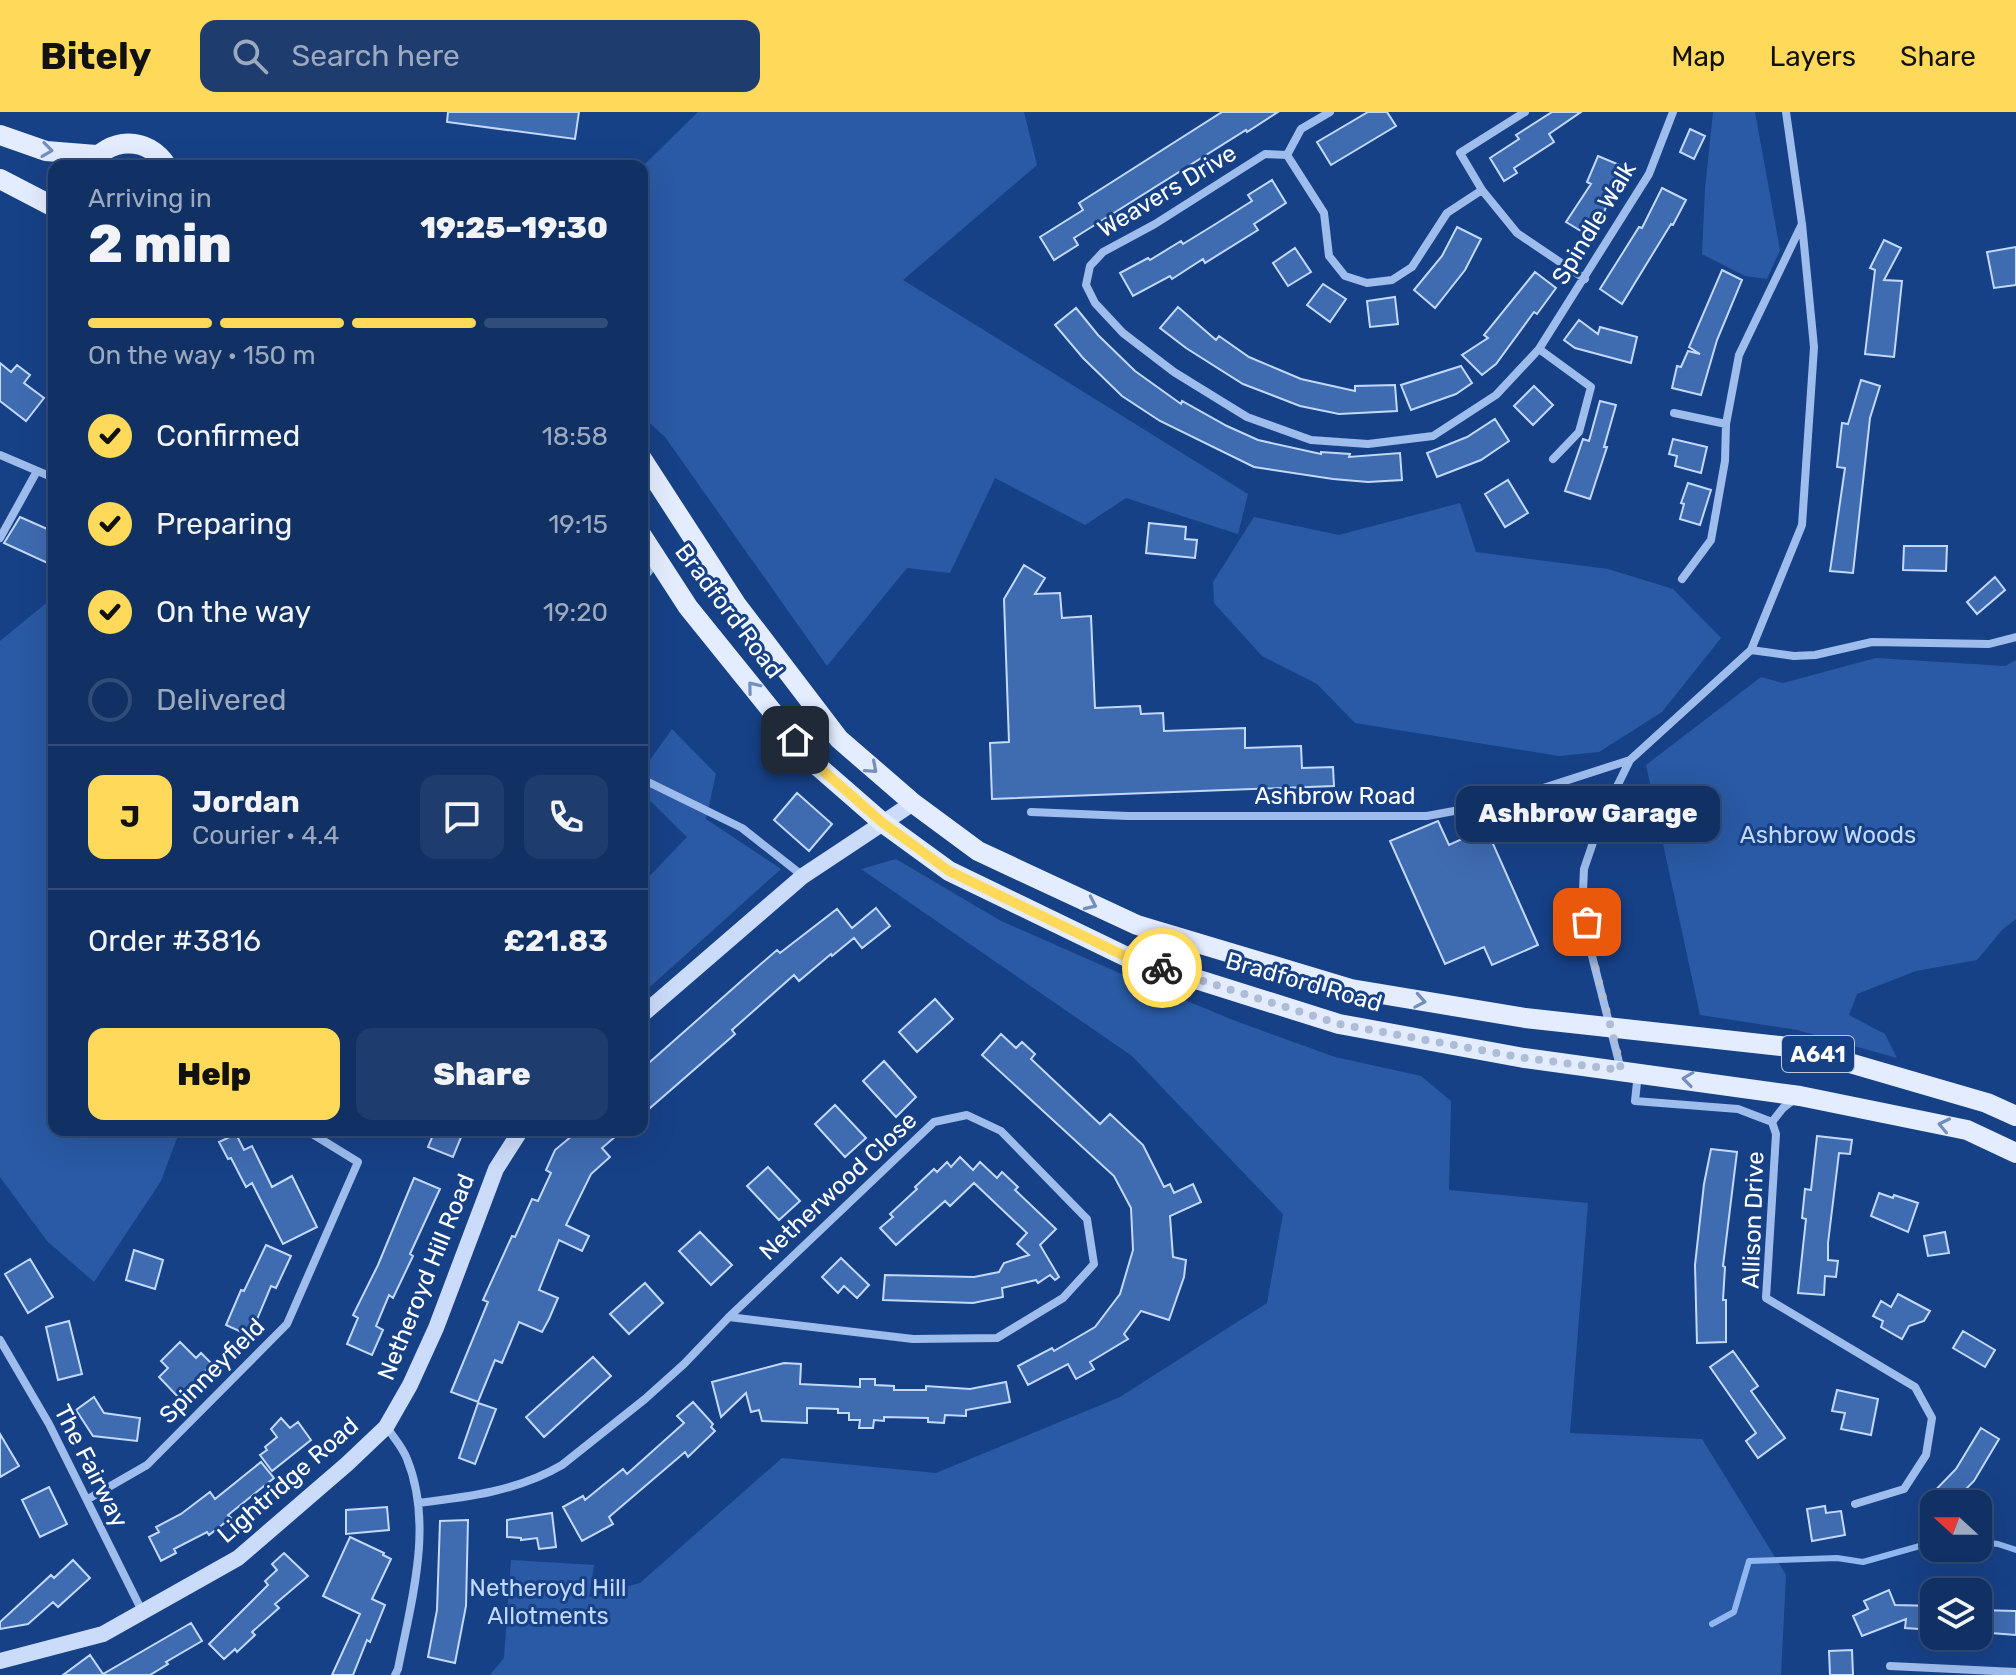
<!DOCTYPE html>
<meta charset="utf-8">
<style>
:root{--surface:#113165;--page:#1e3d6e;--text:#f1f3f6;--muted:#9ca9bf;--line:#304c79;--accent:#ffd95a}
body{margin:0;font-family:Rubik,sans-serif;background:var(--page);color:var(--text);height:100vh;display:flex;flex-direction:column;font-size:30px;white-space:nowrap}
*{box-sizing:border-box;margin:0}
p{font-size:26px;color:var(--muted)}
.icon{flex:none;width:44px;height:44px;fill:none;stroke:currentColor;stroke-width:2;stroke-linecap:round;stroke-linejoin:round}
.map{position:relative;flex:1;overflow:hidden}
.details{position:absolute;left:48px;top:48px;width:600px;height:976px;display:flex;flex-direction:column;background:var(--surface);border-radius:16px;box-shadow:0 8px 32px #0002,0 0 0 2px var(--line)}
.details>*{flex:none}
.needle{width:52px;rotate:291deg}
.controls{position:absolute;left:1920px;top:1378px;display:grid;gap:16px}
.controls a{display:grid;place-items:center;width:72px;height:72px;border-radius:16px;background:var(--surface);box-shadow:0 8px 32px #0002,0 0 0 2px var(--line);font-size:40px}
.pin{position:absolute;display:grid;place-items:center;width:68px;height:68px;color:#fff;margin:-34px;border-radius:16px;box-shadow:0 4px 12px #0006}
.courier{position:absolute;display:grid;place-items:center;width:80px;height:80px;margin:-40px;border:6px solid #ffd95a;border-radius:50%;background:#fff;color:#222;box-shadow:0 2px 10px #0007}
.bubble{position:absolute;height:56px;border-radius:16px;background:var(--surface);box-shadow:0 8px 32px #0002,0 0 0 2px var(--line);font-size:26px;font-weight:800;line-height:56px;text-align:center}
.head em{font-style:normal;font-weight:800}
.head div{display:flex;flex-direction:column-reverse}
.head{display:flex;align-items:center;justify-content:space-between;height:136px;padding:0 40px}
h1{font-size:52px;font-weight:800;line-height:60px}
.bar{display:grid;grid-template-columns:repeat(4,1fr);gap:12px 8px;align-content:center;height:96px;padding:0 40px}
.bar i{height:10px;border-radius:6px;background:var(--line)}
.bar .current{background:var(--accent)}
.bar p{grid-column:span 4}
.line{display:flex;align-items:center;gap:20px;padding:0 40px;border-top:2px solid var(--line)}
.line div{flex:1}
.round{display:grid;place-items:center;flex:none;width:84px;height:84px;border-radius:16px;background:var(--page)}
ol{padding:0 40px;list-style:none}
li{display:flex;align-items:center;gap:24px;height:88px}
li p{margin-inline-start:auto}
li .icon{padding:8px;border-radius:50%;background:var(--accent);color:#111;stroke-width:4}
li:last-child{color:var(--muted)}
li i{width:44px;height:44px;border:4px solid var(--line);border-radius:50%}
.action{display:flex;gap:16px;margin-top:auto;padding:16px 40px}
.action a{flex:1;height:92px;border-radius:16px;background:var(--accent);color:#111;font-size:32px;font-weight:800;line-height:92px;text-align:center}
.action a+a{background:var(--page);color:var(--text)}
header{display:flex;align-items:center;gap:48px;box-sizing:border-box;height:112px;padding:0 40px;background:var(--accent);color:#111}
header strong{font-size:38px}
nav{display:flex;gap:44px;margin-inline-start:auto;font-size:28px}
.search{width:560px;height:72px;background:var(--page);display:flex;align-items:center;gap:20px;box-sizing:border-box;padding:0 28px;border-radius:16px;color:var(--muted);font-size:30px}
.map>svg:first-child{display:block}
</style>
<header>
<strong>Bitely</strong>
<div class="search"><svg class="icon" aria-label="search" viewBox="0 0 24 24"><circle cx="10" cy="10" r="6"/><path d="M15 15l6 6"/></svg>Search here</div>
<nav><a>Map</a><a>Layers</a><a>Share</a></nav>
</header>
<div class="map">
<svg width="2016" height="1563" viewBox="0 0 2016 1563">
<rect width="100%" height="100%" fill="#174187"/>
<path fill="#2a5aa5" d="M698,0h326l13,53 -134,115 345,214 -10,40 -112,-36 -41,27 -90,-47 -45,95 -43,-5 -80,98 -162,-229 -23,-21v-249z
M1713,0h42l25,138 -13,29 -22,-3 -43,-22 3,-65z
M1460,391l16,49 132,17 65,20 48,49 -59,74 -63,40 -40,4 -204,-33 -38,-39 -55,-28 -48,-53 -1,-21 41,-65 85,18z
M50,488l4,2v528h126l-19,51 -67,101 -47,-41 -47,-64v-536z
M1876,546l129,8 11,-6v259l-14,11 -25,30 -61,11 -59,23 -8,21 36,19 12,24 -100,-28 -97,-15 -54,-250 115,-88 22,6z
M672,617l44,45 -10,45 75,50 -139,125v-110l45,-47 -45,-44v-22z
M896,747l105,62 116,51 116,48 102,37 86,19 30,25 -2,89 139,13 -18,230 132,6 84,136 -5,100h-1291l14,-17 7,-98 83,5 -5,32 51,-14 142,-125 154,15 184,-76 147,-94 16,-89 -151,-158 -271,-187z"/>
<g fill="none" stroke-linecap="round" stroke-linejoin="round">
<path stroke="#90b7f0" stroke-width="6" d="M1978,1430l20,2 18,6
M1712,1512l22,-12 15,-51 88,-3 26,4 71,-20"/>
</g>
<path fill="#3f6bb1" stroke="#c3d9fa" stroke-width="2" d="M448,0h131l-4,27 -128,-17z
M1222,0h56l-31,20 -1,-2 -172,108 4,7 -24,15 -14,-23 43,-27 -4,-7z
M1368,0h19l9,14 -65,39 -14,-23z
M1552,0h29l-32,22 5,8 -40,26 3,5 -13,8 -14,-23 29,-19 -3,-4z
M1690,17l15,7 -11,23 -14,-7z
M1598,44l24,10 -18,46 -15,24 -23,-14 25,-38 -4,-2z
M1272,68l14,23 -32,21 4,6 -53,33 -2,-4 -31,20 -2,-3 -37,20 -13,-23 28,-15 2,2 31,-19 2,3 31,-19 38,-24 -4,-6z
M1662,76l24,12 -13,25 -2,-1 -49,80 -22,-15 39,-62 3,1z
M1457,115l24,12 -16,31 -30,38 -21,-18 28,-34z
M1884,128l17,8 -17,32 18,1 -8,76 -29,-3 10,-84 -5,-2z
M2016,135v38l-22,3 -7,-36z
M1295,136l16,24 -23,14 -15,-23z
M1722,158l20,10 -25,60 -16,55 -29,-7 5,-22 4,1 7,-16 12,3 -11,-7z
M1535,160l21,16 -19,26 -3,-2 -38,52 -14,11 -20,-20 26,-17 -4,-3z
M1323,172l23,15 -16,23 -23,-17z
M1395,185l3,27 -28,3 -3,-26z
M1178,195l38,33 3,-4 30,21 52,22 54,12v-5l40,-1 2,26 -58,3 -39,-8 -57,-22 -57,-36 -26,-20z
M1076,196l22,27 37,36 46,33 1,-3 45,25 31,14 63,14v-2l29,2 -1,3 51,-4 2,27 -34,2 -35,-3 -79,-12 -94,-46 -38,-25 -39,-38 -28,-33z
M1579,208l19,14 2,-7 37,10 -6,26 -56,-15 -11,-8z
M0,251l11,9 6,-7 13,10 -6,8 20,15 -18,23 -26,-20z
M1461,254l11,17 -16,11 -45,16 -10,-25z
M1861,268l19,6 -10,32 -17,155 -23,-2 15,-103 -8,-1 5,-44 6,1z
M1534,274l19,19 -20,20 -19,-19z
M1600,289l16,4 -12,42h3l-17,52 -25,-8 18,-52 6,2z
M1495,307l14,22 -28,19 -44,17 -10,-24 40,-16z
M1673,327l34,8 -6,26 -26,-7 2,-10 -8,-2z
M1508,368l20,33 -23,14 -20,-33z
M1688,371l23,7 -11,35 -20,-6 4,-15 -3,-1z
M20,405l34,15v34l-50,-23z
M1149,411l37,4 -1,12 12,1 -2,18 -49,-5z
M1904,434h43l-1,25 -43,-1z
M1024,453l21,13 -10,16 25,-1 2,25 29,-2 4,92 45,-2 1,8 22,-1 1,18 81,-3v20l56,-2 1,22 31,-1 1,19 -342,13 -2,-56 19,-1 -5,-143z
M1995,465l10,13 -28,24 -10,-12z
M797,681l35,31 -23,27 -35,-31z
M1438,709l11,24 37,-17 52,117 -46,20 -8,-18 -39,17 -55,-123z
M876,796l14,18 -28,22 -8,-10 -22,18 -1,-2 -32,27 -5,-6 -62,55 3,4 -93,81v-46l105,-93 30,-26 3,3 57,-44 15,19z
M935,887l18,20 -36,33 -18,-20z
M1001,922l15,14 6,-6 13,12 -4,5 69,65 10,-10 33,31 21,42 6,-3 4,9 19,-9 8,18 -31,14 3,41 13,3 -2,17 -15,43 -28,-9 -17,23 4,5 -38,23 4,7 -18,10 -8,-15 -40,21 -10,-19 34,-18 2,3 41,-24 25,-33 13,-44 -2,-42 -17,-32 -132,-121z
M884,949l32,36 -20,20 -33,-36z
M835,993l31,33 -21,19 -30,-33z
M435,1018h29l-11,27 -25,-10z
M579,1018h44l-21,18 8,9 -19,17 -25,51 23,11 -7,15 -23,-11 -20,50 19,8 -9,21 -7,13 -23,-10 -17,41 -7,-3 -17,42 -27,-10 37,-90 -5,-2 29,-64 3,1 17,-38 6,2 13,-28 -5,-3 9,-20z
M236,1022l8,16 8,-4 20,41 20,-11 25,51 -34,17 -31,-61 -6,4 -15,-29 -3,1 -9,-17z
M1817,1024l35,4 -2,14 -11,-1 -11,90v17l10,1 -2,16 -11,-1 -1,19 -26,-2 8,-74 -4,-1 3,-29 6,1z
M1711,1037l26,3 -14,114 2,1 -2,33h3v42l-29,1 -2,-78 9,-81z
M960,1045l13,13 7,-8 17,16 5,-6 16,15 -3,3 41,39 -16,16 19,32 -4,3 -5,-5 -12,8 -2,-3 -34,8 1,9 -30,6 -90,-3 2,-25 89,2 25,-5 5,-9 25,-8 -12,-11 10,-11 -53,-50 -24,23 -5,-5 -49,44 -16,-17 13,-11 -3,-3 27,-25 -2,-2 19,-18 3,3 10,-10 4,5z
M768,1055l32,34 -21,19 -32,-34z
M414,1066l26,11 -30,65 3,2 -20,42 -4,-3 -13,31 7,4 -11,25 -25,-11 11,-26 -5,-3 25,-50z
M1879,1081l14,5 1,-3 24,8 -10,29 -37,-16z
M700,1120l32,33 -21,20 -32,-34z
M1945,1120l4,21 -21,3 -4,-20z
M266,1133l25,11 -15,32 -5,-2 -21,50 -24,-11 15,-35 3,1z
M134,1138l29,10 -8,29 -29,-9z
M841,1146l28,27 -12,13 -13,-12 -6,7 -16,-16z
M30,1147l23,38 -25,16 -23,-39z
M645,1171l18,20 -34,31 -19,-20z
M1898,1182l32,17 -6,10 -15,5 -7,13 -21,-12 2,-6 -10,-5 8,-15 10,6z
M69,1209l13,53 -24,6 -12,-53z
M1963,1219l32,19 -10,17 -32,-19z
M180,1230l16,16 5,-5 11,11 -6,6 2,2 -28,27 -21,-22 9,-9 -7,-7z
M1733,1239l25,35 -7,5 34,47 -27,20 -12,-17 10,-8 -46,-66z
M593,1245l18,19 -67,61 -18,-20z
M784,1251l17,1 -1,20 60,3v-8h15v6l19,1v4h32v-4l44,3 36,-7 4,20 -44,8v6l-21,-1 -1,8 -16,-1v-4l-44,-1v4l-10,-1 -1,8h-14l1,-8h-11v-7h-11v-4l-31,-1v15l-45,-2 -3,-11 -8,2 -5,-19 -25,24 -9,-35z
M1837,1278l41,9 -7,36 -30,-6 4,-16 -13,-2z
M94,1285l10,16 36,5 -3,23 -44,-5 -17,-26z
M693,1290l20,22 -2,3 4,4 -27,26 -3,-5 -76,65 4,7 -31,17 -19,-34 20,-11 2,4 38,-31 4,5 57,-51 -7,-7z
M478,1291l18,6 -21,55 -16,-6z
M281,1306l9,10 8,-6 13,18 -39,31 -12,-16 7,-5 -2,-3 12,-10 -6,-8z
M1981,1316l18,11 -25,42 -23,23h-29l34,-35z
M0,1322l19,32 -19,11z
M261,1350l13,16 -46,37 3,3 -22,17 -2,-3 -33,17 2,4 -15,8 -12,-24 10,-5 -3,-5 25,-13 29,-22 5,7z
M49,1375l18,37 -27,13 -18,-37z
M1825,1394l1,7 15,-2 4,24 -33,6 -5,-32z
M387,1395l2,23 -43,4v-24z
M552,1401l4,34 -17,2 -2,-11 -16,2v-2l-14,-1v-17z
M468,1408l-2,86 -11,57 -27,-6 9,-47 3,-89z
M350,1425l34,16 -1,2 8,4 -19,40 13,6 -15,37 -3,-2 -14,35h-21l28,-61 -37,-18z
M284,1441l24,23 -33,28 4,4 -27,24 3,3 -18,17 -2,-3 -11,10 -15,-15 59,-59 -3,-4 12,-11 -5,-6z
M73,1448l17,18 -32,29 -5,-5 -25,22 -28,5v-7l51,-47 3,3z
M1889,1478l6,15 39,1v24l-29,-2 1,-9 -44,17 -9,-20 15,-7 -4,-8z
M1978,1498l38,1v24l-38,-3z
M191,1511l11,18 -36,21 2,2 -18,11h-87l27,-20 13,19z
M1852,1538l1,25h-23l-1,-24z"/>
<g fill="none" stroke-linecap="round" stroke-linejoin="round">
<path stroke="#9ebded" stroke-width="8" d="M1525,0l-65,41 22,37 35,43 68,46
M1287,43l14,-26 29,-17
M1482,78l-35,23 -35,54 -20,13 -25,3 -22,-7 -16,-20 -5,-43 -37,-58 -22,-1 -110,70 -52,28 -13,14 -4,19 9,18 28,30 51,39 73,45 64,23 57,4 65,-8 63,-41 43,-46
M1674,301l52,11
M0,343l54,23
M1553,347l26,-27 12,-45 -52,-38 110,-175 24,-62
M0,426l37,-67
M1682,467l29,-39 14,-79 1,-37 13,-69 63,-131
M642,468l14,-18
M1751,538l43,6 21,-1 57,-13 117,2 27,-7
M642,667l100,49 61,48
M1031,700l97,4h299l70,-13 133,-43
M1621,958l-30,-118 -8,-61 1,-22 17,-50 29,-59 121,-110 51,-125 12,-178 -12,-123 -16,-112
M1638,961l-3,28 103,8 34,13 4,12 -10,164 149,89 17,31 -6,37 -22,34 -49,15
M1772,1010l11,-14 13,-10
M0,1228l49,84 93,187
M387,1315c6,10 16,21 20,32 27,66 4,143 -9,210l-3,6
M88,1387l59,-34 140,-141 71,-162 -52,-32
M418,1391c50,-6 100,-12 144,-38l83,-66 39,-35 45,-47 205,-195 33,-7 34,16 86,88 7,45 -31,34 -66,40 -84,1 -184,-22
M1890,1554l126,6"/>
<path stroke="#cbdcfa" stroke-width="16" d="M642,903l161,-139 110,-73
M0,1549l103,-27 135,-76 109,-94 39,-37 24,-42 26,-57 60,-159 25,-39"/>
<path stroke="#e4edff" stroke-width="20" d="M0,23l46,16 50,4
M89,54c20,-29 58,-31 78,0
M0,67l54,28
M642,347l94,145 103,135 74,64 65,48 159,74 214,64 174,29 273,30 189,55 29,13
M642,424l46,71 125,155 70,61 66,48 180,87 210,66 185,34 276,38 167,34 49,23"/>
</g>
<defs><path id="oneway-chevron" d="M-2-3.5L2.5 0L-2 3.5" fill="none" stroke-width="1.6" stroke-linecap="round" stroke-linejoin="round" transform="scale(2)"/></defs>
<g stroke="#738ebd">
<use href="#oneway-chevron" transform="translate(47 38) rotate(8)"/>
<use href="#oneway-chevron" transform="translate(753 575) rotate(-129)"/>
<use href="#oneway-chevron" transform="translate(872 656) rotate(41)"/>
<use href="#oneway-chevron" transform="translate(1091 792) rotate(25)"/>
<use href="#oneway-chevron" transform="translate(1420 889) rotate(10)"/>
<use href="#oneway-chevron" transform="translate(1688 967) rotate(-172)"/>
<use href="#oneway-chevron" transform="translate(1944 1013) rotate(-168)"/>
</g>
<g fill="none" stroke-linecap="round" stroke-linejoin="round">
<path stroke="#aebcd5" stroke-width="8" stroke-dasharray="0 14.4" d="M1162,856l177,56 185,34 97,12c-10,-50 -28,-98 -34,-148"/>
<path stroke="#ffd95a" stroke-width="10" d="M795,628l18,22 70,61 66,48 180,87 33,10"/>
</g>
<g text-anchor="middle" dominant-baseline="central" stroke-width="6" stroke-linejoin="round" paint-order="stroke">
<rect fill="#174187" stroke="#b9c6db" stroke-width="2" x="1782" y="924" width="72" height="36" rx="6"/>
<g font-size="22" font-weight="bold" fill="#fff">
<text x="1818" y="942">A641</text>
</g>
<g font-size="24" fill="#fff" stroke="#174187">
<text transform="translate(1167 79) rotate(-31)">Weavers Drive</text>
<text transform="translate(1594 111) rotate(-59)">Spindle Walk</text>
<text transform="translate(729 499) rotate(53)">Bradford Road</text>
<text x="1335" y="684">Ashbrow Road</text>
<text transform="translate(1304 870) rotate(16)">Bradford Road</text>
<text transform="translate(838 1074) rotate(-43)">Netherwood Close</text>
<text transform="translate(1753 1108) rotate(-88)">Allison Drive</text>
<text transform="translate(426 1165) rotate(-68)">Netheroyd Hill Road</text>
<text transform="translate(212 1259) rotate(-45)">Spinneyfield</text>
<text transform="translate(91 1354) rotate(63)">The Fairway</text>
<text transform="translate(288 1368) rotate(-41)">Lightridge Road</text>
</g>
<g font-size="24" fill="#c3d9fa" stroke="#174187">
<text x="1828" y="723">Ashbrow Woods</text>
<text x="548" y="1476">Netheroyd Hill<tspan x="548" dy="28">Allotments</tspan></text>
</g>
</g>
</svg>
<div class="controls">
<a><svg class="needle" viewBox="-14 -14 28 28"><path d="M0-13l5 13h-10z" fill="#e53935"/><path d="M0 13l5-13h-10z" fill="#9ca9bf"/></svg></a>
<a><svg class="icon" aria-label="layers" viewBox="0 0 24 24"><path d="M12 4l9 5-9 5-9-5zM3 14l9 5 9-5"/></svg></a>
</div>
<div class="pin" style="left:1587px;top:810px;background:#ea580c"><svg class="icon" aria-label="bag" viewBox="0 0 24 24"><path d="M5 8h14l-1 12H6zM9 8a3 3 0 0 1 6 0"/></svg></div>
<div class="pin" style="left:795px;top:628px;background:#1f2937"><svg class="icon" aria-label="home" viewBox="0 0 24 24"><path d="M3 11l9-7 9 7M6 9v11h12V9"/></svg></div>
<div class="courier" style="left:1162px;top:856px"><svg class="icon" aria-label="bike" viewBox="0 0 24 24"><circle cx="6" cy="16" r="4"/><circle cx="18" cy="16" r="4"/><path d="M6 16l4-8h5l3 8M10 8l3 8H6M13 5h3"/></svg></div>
<div class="bubble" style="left:1456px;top:674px;width:264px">Ashbrow Garage</div>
<section class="details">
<div class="head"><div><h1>2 min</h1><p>Arriving in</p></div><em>19:25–19:30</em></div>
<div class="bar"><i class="current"></i><i class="current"></i><i class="current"></i><i></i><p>On the way · 150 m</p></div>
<ol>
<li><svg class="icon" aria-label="check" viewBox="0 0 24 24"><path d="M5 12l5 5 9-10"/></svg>Confirmed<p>18:58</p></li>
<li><svg class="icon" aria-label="check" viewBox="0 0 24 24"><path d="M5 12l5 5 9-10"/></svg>Preparing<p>19:15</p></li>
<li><svg class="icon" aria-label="check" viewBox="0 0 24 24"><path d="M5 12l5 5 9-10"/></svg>On the way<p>19:20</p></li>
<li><i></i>Delivered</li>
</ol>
<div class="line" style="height:144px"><b class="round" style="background:var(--accent);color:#111">J</b><div><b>Jordan</b><p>Courier · 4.4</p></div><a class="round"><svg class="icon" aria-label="chat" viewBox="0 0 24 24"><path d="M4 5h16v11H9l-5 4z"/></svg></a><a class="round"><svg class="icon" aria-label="phone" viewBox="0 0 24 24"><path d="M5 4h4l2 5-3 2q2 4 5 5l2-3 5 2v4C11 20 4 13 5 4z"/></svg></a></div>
<div class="line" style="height:104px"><div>Order #3816</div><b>£21.83</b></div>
<div class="action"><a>Help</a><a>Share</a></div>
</section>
</div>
